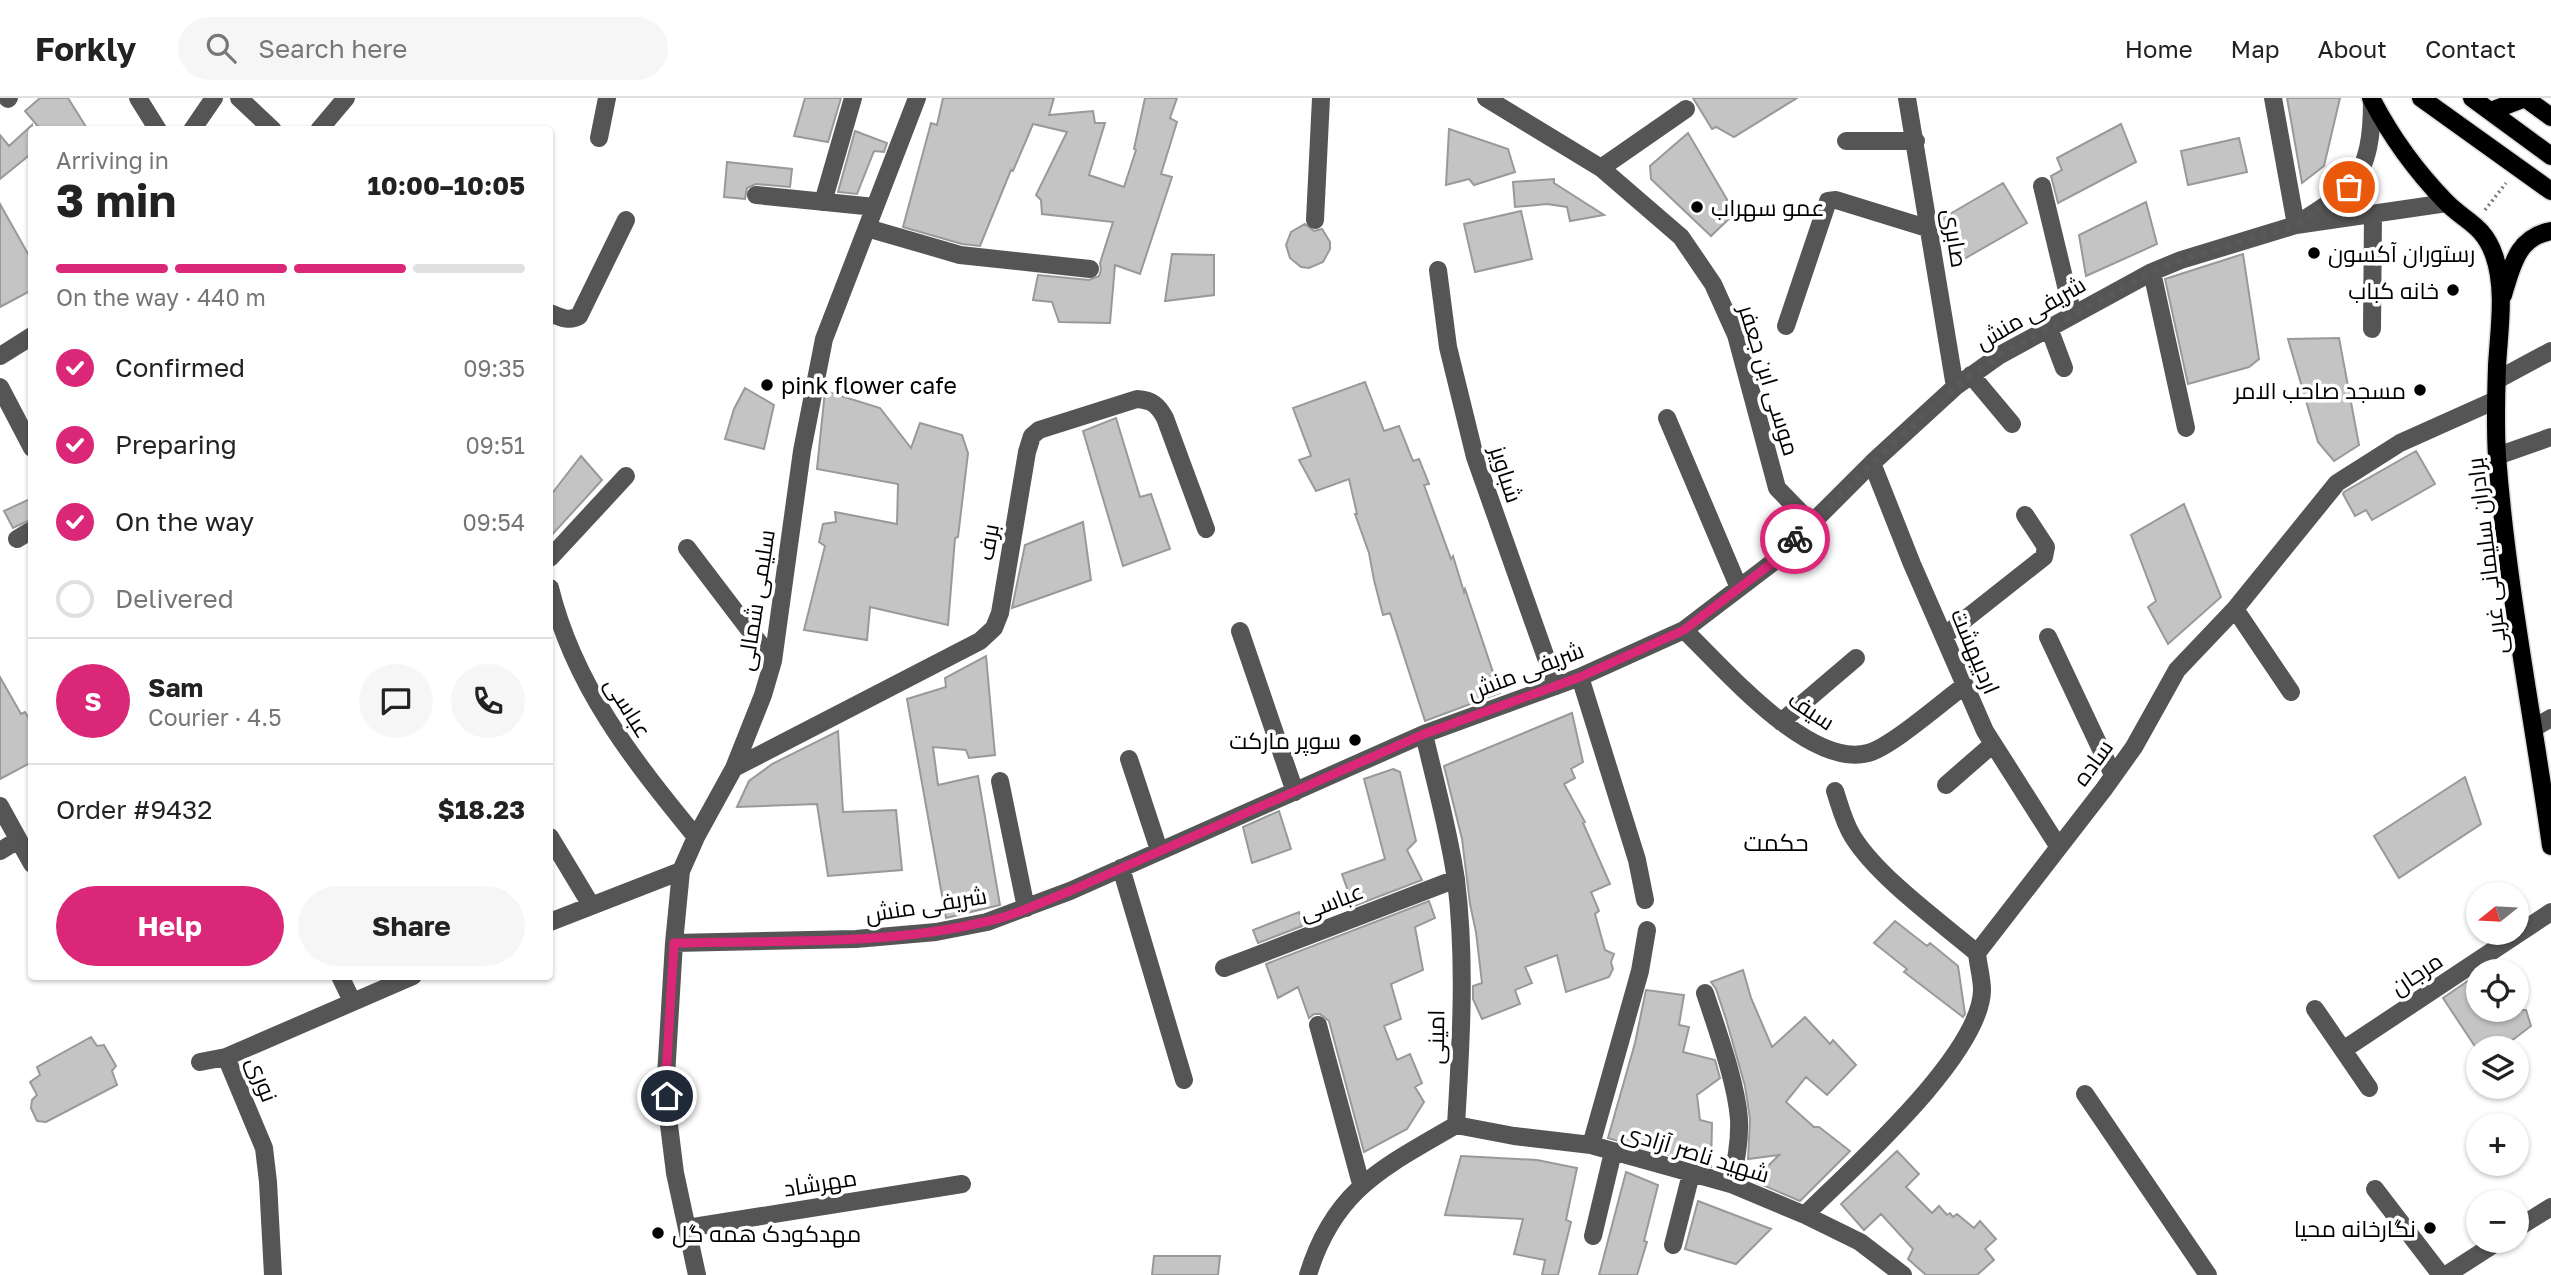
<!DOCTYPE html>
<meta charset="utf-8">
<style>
:root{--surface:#fff;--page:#f6f6f6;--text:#222;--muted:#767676;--line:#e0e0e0;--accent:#db2777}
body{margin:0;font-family:"Golos Text",Cairo,sans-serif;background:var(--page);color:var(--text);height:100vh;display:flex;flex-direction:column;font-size:26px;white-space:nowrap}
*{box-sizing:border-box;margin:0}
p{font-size:23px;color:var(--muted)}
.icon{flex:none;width:38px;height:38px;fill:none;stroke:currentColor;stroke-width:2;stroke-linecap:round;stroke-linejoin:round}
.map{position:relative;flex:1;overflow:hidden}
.panel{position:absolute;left:28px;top:28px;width:525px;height:854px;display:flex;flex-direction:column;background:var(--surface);border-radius:7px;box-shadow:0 2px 5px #0004}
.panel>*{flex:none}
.needle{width:46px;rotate:252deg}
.controls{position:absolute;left:2466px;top:784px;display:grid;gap:14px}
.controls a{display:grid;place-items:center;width:63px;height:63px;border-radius:50%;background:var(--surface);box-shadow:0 2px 5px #0004;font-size:35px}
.pin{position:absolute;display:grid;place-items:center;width:60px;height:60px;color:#fff;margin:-30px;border:4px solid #fff;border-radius:50%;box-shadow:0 2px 7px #0007}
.courier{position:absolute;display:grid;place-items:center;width:70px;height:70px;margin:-35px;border:5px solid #db2777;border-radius:50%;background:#fff;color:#222;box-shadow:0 2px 9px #0007}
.head em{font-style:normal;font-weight:700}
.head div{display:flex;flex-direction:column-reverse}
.head{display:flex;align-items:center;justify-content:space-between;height:119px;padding:0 28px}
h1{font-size:46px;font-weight:700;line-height:52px}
.bar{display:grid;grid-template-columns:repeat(4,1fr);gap:10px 7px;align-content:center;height:84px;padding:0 28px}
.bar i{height:9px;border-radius:5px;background:var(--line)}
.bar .on{background:var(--accent)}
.bar p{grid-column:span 4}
.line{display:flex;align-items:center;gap:18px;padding:0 28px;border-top:2px solid var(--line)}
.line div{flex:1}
.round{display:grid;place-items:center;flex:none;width:74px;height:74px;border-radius:37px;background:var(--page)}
ol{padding:0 28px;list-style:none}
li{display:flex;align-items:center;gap:21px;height:77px}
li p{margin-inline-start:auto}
li .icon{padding:7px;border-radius:50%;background:var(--accent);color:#fff;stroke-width:4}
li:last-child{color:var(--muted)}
li i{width:38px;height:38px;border:4px solid var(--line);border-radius:50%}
.primary-button{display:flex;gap:14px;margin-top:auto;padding:14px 28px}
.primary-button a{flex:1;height:80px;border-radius:42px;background:var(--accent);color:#fff;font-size:28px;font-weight:700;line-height:80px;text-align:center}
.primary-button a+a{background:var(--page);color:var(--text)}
header{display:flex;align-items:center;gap:42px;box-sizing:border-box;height:98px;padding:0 35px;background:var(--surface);border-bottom:2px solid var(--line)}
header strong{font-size:33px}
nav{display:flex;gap:38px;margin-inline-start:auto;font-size:24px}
.search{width:490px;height:63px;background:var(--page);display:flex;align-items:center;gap:18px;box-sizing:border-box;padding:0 24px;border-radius:38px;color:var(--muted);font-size:26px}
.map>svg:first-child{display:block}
</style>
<header>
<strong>Forkly</strong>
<div class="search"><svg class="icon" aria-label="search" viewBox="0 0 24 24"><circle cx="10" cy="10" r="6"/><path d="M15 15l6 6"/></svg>Search here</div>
<nav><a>Home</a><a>Map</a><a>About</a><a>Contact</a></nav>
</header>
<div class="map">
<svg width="2551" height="1177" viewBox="0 0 2551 1177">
<rect width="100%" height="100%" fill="#fff"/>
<path fill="#c4c4c4" stroke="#999" stroke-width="2" d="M40,0h28l20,32h-47l-16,-19z
M805,0h36l-13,44 -34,-6z
M943,0h111l-5,17 44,-4 2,12h10l-16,52 35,12 12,-37 -2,-1 11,-51h32l-7,20 7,4 -16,52 11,3 -32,97 -25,-9 -5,58 -51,-1 -7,-20 -19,-2 5,-25 51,5 10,-4 2,-6 -1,-7 13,-41 -71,-8 -1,-14 -5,-5 31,-63 -34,-8 -20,47 -2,-1 -31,76 -18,-2 -59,-17 28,-104 6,2z
M1693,0h104l-63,39 -18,-10 -4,2z
M2287,0h53l-16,68 -22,17z
M2121,26l15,38 -78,41 -7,-27 11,-6 -5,-12z
M32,27v28l-32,26v-44l9,11z
M1449,31l59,20 7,23 -41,13 -5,-6 -23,6z
M855,33l32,12 -3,9 -10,-1 -17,43 -19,-2z
M1688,35l47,80 -24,23 -60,-57 -1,-13z
M2239,40l8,34 -59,13 -7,-34z
M727,64l65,7 -2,18 -34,-3 -9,4 -2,11 -21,-2z
M1554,81v4l50,32 -34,6 -3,-14 -20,-3 -32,3 -2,-25z
M2003,85l24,40 -70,40 -9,-16 8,-6 -13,-23z
M2146,104l11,42 -71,32 -7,-41z
M0,106l32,57v29l-32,17z
M1521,113l11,48 -57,13 -11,-48z
M1305,126l9,7 8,-2 8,13v7l-7,13 -14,6 -8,-1 -11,-9 -4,-13 5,-13z
M1172,156l42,1v40l-49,6z
M2243,156l16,105 -10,8 -61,17 -23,-105z
M2339,240l20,107 -25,16 -16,-19 -30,-103z
M1365,284l19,49 15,-5 14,35 6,-2 10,25 -5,1 27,74 2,-3 11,36 1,-3 35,104 -75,28 -35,-108 -7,2 -9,-35 -5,-27 -14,-39h2l-8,-35 -33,12 -17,-31 12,-4 -18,-48z
M745,290l29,17 -10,44 -39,-10 9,-30z
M825,293l55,17 31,40 9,-25 42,12 6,18 -10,84 -3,1 -7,87 -78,-18 -3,33 -63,-10 21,-84 -6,-4 4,-18 13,-2 -1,-10 62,12 1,-40 -81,-15z
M1116,320l24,79 11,-3 19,55 -47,17 -40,-135z
M2416,353l19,33 -63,36 -6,-10 -11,6 -12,-22 1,-2z
M581,358l21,24 -52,57v-41z
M32,400v21l-19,9 -9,-17z
M2184,406l37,93 -53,47 -20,-37 8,-6 -25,-66z
M1083,424l8,58 -79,28 13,-63z
M986,558l9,99 -26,3 -3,-8 -33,-3 5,38 40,-9 22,129 -54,13 -39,-219 39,-12 -1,-9z
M0,579l21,37 4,-2 7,11v39l-32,17z
M1572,615l11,49 -12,7 4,9 -11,6 21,38 -2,1 27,61 -19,8 8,19 -4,3 10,36 9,4 -3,8 2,7 -4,8 -43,15 -9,-37 -32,12 7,16 -17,7 5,14 -38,15 -9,-20v-13l9,-3 -6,-51 -6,-28 -8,-65 -18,-73z
M838,633l5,81 53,-2 6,60 -74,6 -11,-72 -80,3 12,-26 23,-17z
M1393,671l7,3 16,69 -9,9 15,30 -73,28 -5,-12 5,-2 -7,-20 43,-15 -21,-80z
M2465,679l16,47 -82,54 -25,-42z
M1279,713l12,38 -39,14 -9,-36z
M1429,803l6,17 -20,9 8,43 -32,14 10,35 -17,7 13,34 13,-6 12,29 -7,4 9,15 -17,27 -43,23 -35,-131 -9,-7h-6l-5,4 -11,-31 -20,11 -12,-34z
M1299,814l3,14 -44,17 -5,-13z
M1895,823l32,25 3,-3 28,23 7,48 -2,3 -59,-45 3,-3 -33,-26z
M1743,872l8,28 21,49 33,-30 25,27 3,-4 23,25 -29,30 -21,-18 -20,25 28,25h5l31,24 -50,50 -47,-20 26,-26 -31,4 2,-40 -5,-33 -19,-67 -10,-30 -5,-7z
M2478,876v36h48l5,16 -29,22h-26l-33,-50z
M1646,892l38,5 -5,30 10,2 -6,25 32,8 5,18 -23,17 3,25 12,3 -1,44 -103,-29 27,-95z
M91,939l6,9 7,-1 12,21 -4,5 5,14 -71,37 -9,-1 -6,-13 1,-8 5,-5 -7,-13 10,-7 -3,-8z
M1897,1053l22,23 -13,13 26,26 7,-7 8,9 3,-2 3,4 4,-3 17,14 6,-7 16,18 -11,10 9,11 -17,15h-51l-18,-16 5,-10 -32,-35 -17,16 -23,-26z
M1461,1058l76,4 40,8 -11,52 5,2 -13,53h-16l3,-15 -31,-6 9,-35 -78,-4z
M1626,1074l32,13 -14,56 3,1 -10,33h-38z
M1698,1103l73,28 -35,35 -51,-15z
M1154,1158h66l-2,19h-66z"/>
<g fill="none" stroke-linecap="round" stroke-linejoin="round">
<defs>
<path id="major" d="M2371,0c19,37 45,73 74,103 20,21 38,23 49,54 12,34 5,75 3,111 -1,30 -2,60 0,90 10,131 36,260 54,390
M2421,0l130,93
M2472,0l79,58
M2525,0l26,19
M2491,13l34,-13
M2503,197c9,-29 14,-58 48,-64"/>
</defs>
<use href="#major" stroke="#dbdbdb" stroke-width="21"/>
<path stroke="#777" stroke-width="3.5" stroke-dasharray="2 3.5" stroke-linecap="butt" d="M2485,112l21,-27"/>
<path stroke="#555" stroke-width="18" d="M138,0l20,32
M239,0l34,32
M1486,0l115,70 80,69 32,47 23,51 41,153 34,35
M1907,0l48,289
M2273,0l23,127
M8,1l1,-1
M192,32l22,-32
M319,32l27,-32
M599,40l8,-40
M1846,43h70
M1601,70l85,-59
M2042,88l31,129
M756,97l119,12
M823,104l30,-104
M1315,122l6,-122
M2299,125c16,-11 35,-22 49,-35 22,-22 24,-58 24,-87
M867,130l93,27 130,14
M1438,172l10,77 27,110 81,229
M2152,174l34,156
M550,215c10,4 19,9 29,3l47,-96
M1786,228l42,-125 8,-1 94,29
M2049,230l15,40
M2372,231l1,-115
M0,258l32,-20
M1971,277l41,49
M2497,282l54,-29
M0,289l32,61
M1667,320l72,170
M2497,358l54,-19
M1872,365l40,101 73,167 73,115
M17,441l15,-9
M687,450l86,113
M550,460l76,-82
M550,490c24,98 83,172 146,249
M2235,511l56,83
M1684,532c40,38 125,139 184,123 23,-6 74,-51 96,-67
M1240,533l55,161
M1944,538l100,-79 2,-10 -21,-32
M2048,539l65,138
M1580,579l57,183 8,40
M1781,624l75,-64
M2534,630l17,-10
M1129,661l30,91
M734,670l246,-127 14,-13 6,-15 27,-161 5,-16 7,-6 98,-31c15,1 21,6 28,19l41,111
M1000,683l26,127
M1946,687l47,-41
M1835,693c5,15 9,32 18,46 25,40 86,84 124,116
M0,708l32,58
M550,739l41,68
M0,753l18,-11
M1121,770l63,212
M550,824l131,-51
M674,845l182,-4 80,-7 51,-10 83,-31 354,-157 156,-57 104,-47 88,-67 100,-100 83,-76 45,-32 152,-83 29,-12 115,-35 151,-22
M1224,870l232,-89
M340,878l12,25
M1705,895c12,37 31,88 34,126 1,22 -3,44 -8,65
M2315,911l54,79
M1318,927l43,159
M2343,952l208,-138
M200,964l26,-5
M2085,996l123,181
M1456,1027l58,11 77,9 140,39 74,31 55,27 43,33
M1591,1047l49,-174 7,-41
M2375,1091l66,86
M1805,1117c45,-45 176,-160 177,-225 0,-12 -4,-25 -5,-37l127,-164 30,-42 43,-77 58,-61 102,-126 63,-40 96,-43
M687,1130l275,-44
M2516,1131l35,-22
M1593,1138l20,-84
M1673,1147l18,-71
M273,1177l-5,-93 -4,-34 -38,-91 187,-81
M697,1177l-22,-102 -7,-56 -2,-41 8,-133 7,-72 15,-34 38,-69 29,-73 10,-34 29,-210 22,-112 93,-241
M1308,1177c26,-86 76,-108 148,-150 5,-81 10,-165 0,-245 -7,-49 -21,-98 -32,-146
M2446,1177l53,-34"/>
<use href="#major" stroke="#000" stroke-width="18"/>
</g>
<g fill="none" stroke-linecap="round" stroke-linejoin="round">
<path stroke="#595959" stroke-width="7" stroke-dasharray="0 12.6" d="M1795,441l77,-76 64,-59 19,-17 45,-32 152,-83 29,-12 115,-35 53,-38"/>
<path stroke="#db2777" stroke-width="9" d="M667,998l-1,-20 8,-133c103,-3 210,3 310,-21 30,-6 58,-20 86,-31l354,-157 156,-57 104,-47 88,-67 23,-24"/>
</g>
<g fill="#000" stroke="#fff" stroke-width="2.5">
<circle cx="1697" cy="109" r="7"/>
<circle cx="2314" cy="155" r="7"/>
<circle cx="2453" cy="192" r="7"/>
<circle cx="767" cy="287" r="7"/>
<circle cx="2420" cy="292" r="7"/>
<circle cx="1355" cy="642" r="7"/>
<circle cx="2430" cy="1130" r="7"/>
<circle cx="658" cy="1135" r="7"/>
</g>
<g text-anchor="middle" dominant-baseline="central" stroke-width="7" stroke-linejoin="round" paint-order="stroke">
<g font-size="23" fill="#000" stroke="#fff" text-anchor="start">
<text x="1711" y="109">عمو سهراب</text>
<text x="2328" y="155">رستوران آکسون</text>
<text x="2439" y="192" text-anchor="end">خانه کباب</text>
<text x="781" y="287">pink flower cafe</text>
<text x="2406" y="292" text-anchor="end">مسجد صاحب الامر</text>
<text x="1341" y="642" text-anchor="end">سوپر مارکت</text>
<text x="2416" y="1130" text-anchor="end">نگارخانه محیا</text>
<text x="672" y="1135">مهدکودک همه گل</text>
</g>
<g font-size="23" fill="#000" stroke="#fff">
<text transform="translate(1956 140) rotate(81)">صابری</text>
<text transform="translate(2030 214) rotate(-30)">شریفی منش</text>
<text transform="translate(1770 282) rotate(73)">موسی ابن جعفر</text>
<text transform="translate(1507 376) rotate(72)">شباویز</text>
<text transform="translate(987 444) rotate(-80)">برف</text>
<text transform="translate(2486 458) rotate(-97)">برادران سلیمانی غربی</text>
<text transform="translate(755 502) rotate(-81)">سلیمی شمالی</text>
<text transform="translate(1976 553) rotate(67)">اردیبهشت</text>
<text transform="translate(1525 572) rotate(-21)">شریفی منش</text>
<text transform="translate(629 609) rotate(58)">عباسی</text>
<text transform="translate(1812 612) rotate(34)">سیف</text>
<text transform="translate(2092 664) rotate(-54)">ساده</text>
<text transform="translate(1331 803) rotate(-21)">عباسی</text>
<text transform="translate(926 806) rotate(-9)">شریفی منش</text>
<text transform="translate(2416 875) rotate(-34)">مرجان</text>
<text transform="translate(1435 939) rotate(-89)">امینی</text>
<text transform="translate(263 981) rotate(69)">نوری</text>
<text transform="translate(1696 1054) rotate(17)">شهید ناصر آزادی</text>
<text transform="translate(820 1084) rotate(-9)">مهرشاد</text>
</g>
<g font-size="24" fill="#000" stroke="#fff">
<text x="1776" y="743">حکمت</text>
</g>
</g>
</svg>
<div class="controls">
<a><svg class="needle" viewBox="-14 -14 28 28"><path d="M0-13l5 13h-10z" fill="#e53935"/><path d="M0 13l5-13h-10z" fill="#767676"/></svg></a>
<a><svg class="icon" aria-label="locate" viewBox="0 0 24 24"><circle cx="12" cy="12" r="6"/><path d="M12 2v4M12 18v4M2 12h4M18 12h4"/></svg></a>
<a><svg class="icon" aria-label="layers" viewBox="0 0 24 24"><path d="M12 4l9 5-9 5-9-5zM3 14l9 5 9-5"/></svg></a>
<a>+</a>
<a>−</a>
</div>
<div class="pin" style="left:2349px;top:89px;background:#ea580c"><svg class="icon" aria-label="bag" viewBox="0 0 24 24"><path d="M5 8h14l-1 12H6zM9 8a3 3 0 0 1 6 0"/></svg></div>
<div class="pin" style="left:667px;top:998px;background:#1f2937"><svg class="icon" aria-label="home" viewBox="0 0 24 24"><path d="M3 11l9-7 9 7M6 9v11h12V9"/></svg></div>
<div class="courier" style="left:1795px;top:441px"><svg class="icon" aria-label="bike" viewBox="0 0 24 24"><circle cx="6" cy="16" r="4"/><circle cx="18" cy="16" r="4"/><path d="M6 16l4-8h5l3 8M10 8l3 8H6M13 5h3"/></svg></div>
<section class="panel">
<div class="head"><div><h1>3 min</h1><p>Arriving in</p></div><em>10:00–10:05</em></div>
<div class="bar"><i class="on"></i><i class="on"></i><i class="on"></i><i></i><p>On the way · 440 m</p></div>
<ol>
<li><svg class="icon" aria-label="check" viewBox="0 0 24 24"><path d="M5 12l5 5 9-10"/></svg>Confirmed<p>09:35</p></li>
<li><svg class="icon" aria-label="check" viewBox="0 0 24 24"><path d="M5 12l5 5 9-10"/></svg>Preparing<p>09:51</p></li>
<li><svg class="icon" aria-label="check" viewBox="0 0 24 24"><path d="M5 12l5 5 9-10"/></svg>On the way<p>09:54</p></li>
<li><i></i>Delivered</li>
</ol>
<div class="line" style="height:126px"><b class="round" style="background:var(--accent);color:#fff">S</b><div><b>Sam</b><p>Courier · 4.5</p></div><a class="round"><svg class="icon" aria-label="chat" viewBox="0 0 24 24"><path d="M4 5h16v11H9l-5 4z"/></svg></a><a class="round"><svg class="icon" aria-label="phone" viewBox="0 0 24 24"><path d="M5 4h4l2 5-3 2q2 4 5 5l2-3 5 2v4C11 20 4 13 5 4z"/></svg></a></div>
<div class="line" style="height:91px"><div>Order #9432</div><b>$18.23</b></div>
<div class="primary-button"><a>Help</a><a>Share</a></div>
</section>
</div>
